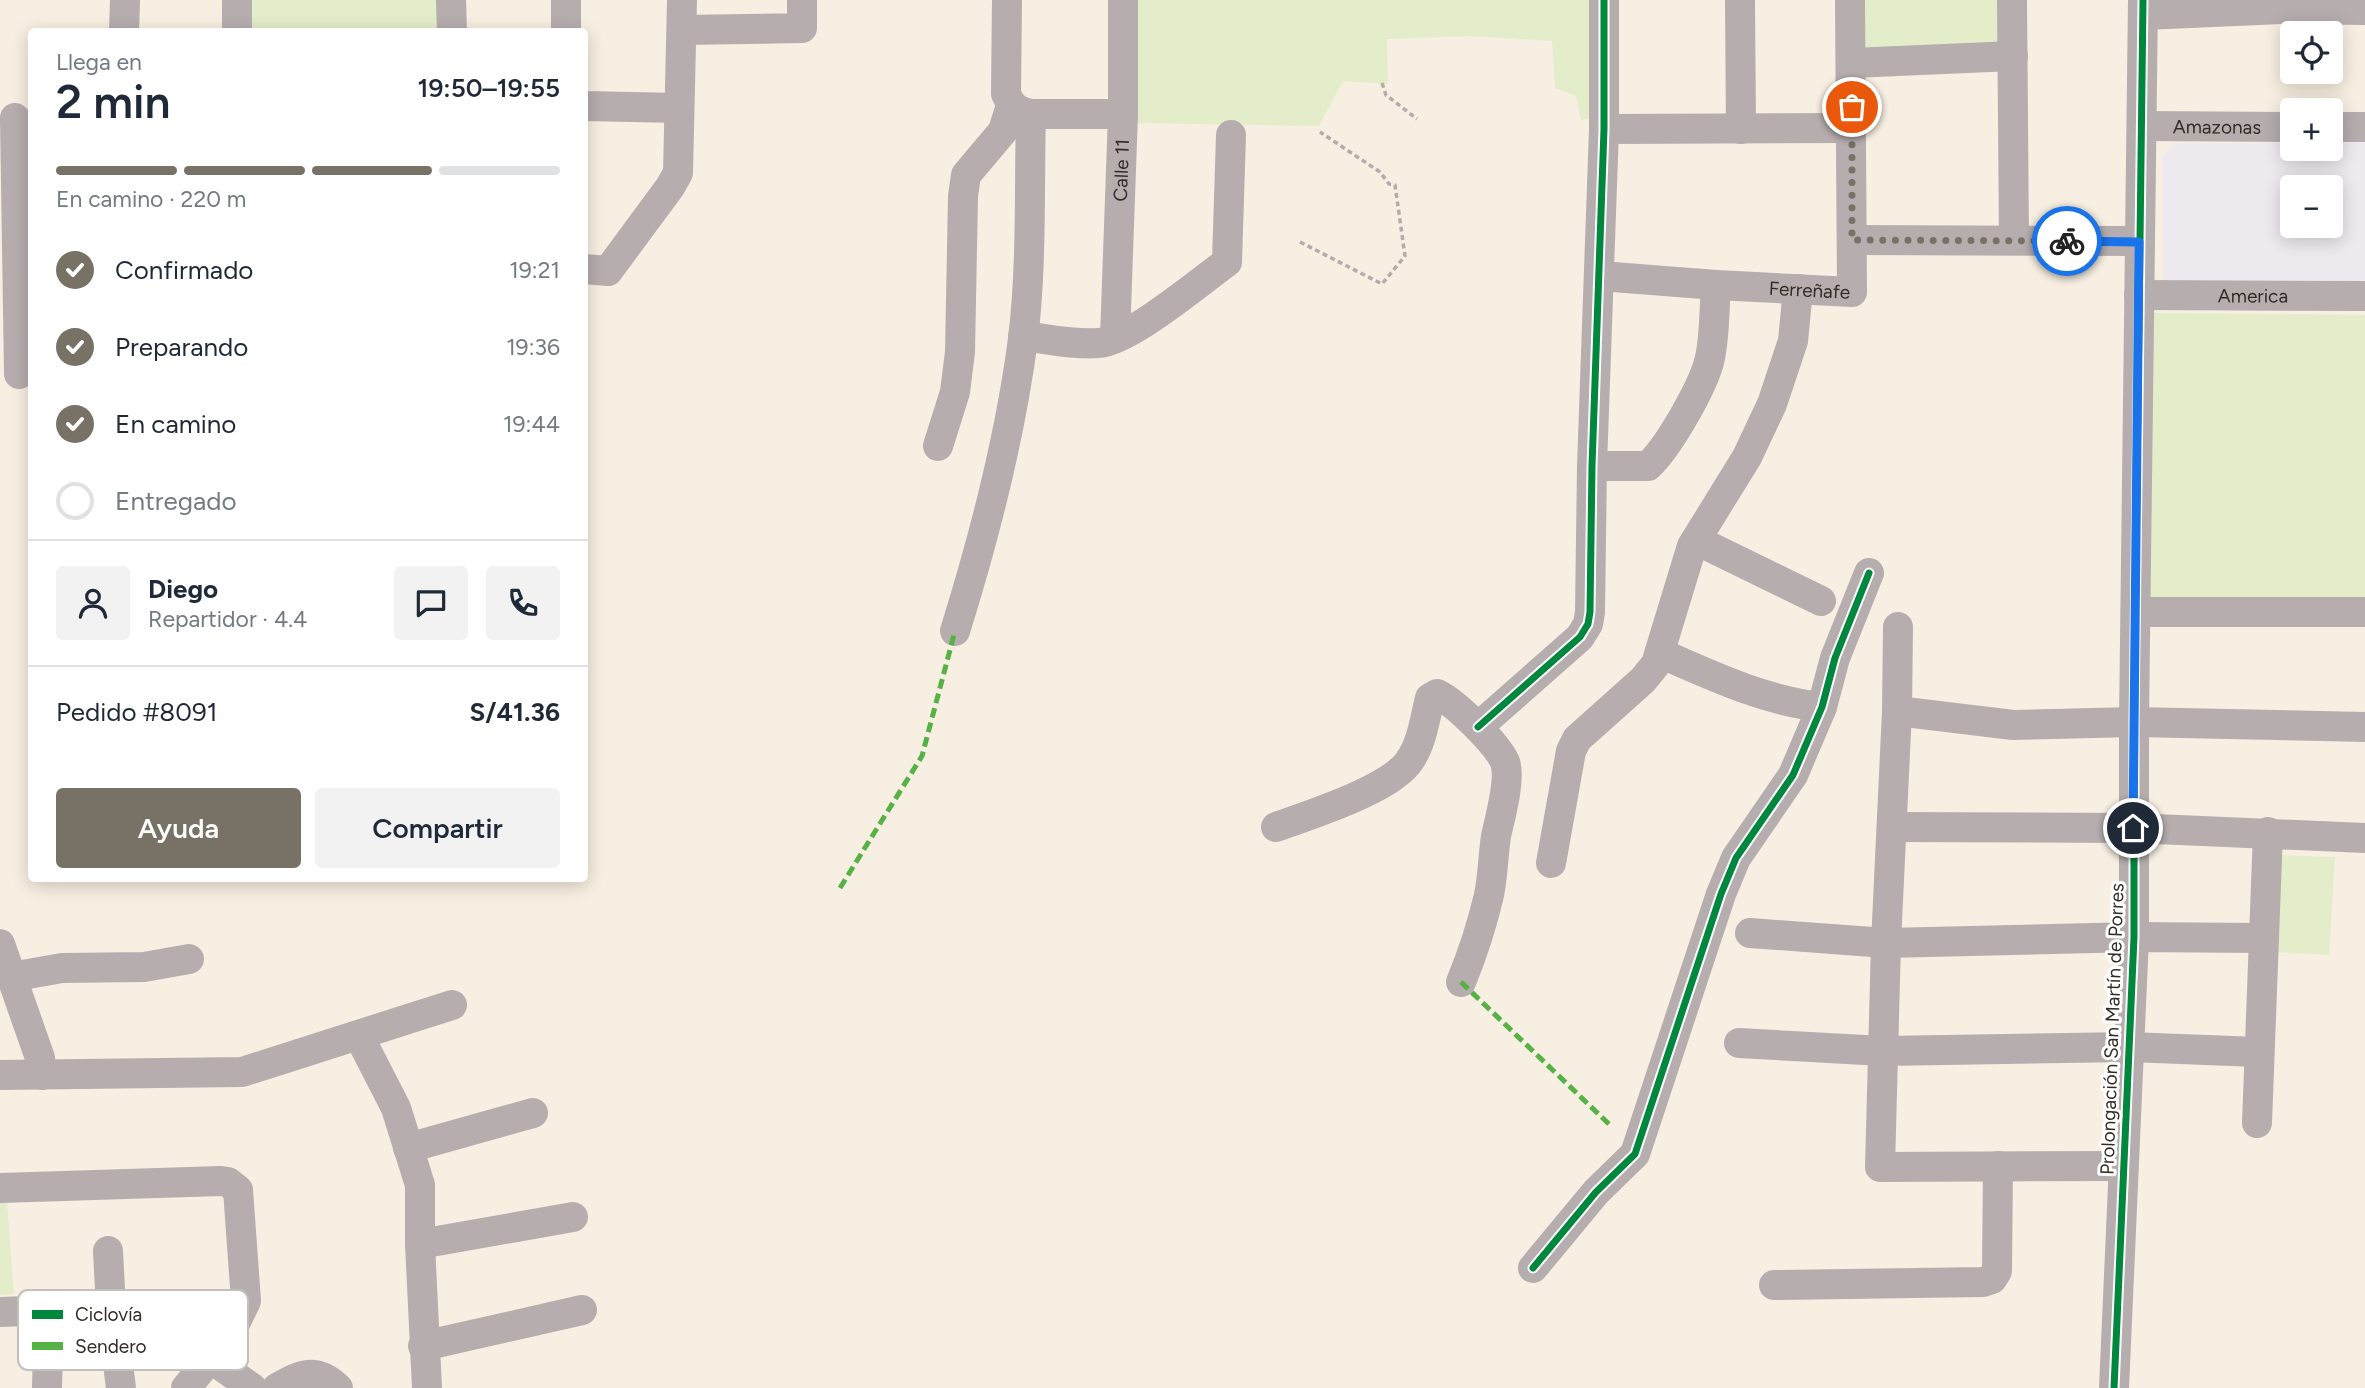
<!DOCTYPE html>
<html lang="es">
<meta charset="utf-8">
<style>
:root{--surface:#fff;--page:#f2f2f3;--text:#1f2937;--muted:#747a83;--line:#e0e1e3;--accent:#777166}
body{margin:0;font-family:Figtree,sans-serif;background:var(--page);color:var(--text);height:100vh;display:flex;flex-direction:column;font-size:26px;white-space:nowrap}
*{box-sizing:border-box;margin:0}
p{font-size:23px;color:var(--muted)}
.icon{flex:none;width:38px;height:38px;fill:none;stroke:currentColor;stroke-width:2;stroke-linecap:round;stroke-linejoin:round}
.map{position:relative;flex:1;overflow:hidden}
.panel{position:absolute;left:28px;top:28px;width:560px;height:854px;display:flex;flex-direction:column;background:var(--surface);border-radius:7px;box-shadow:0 4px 18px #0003}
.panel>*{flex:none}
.buttons{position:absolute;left:2280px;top:21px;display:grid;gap:14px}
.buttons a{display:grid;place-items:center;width:63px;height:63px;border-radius:7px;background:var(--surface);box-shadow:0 4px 18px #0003;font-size:35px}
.pin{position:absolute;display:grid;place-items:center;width:60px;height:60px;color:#fff;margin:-30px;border:4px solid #fff;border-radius:50%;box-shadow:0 2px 7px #0007}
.courier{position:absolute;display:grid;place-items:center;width:70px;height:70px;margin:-35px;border:5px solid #1a73e8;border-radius:50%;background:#fff;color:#222;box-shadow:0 2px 9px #0007}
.summary em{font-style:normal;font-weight:600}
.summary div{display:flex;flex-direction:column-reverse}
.summary{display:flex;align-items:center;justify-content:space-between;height:119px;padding:0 28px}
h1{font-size:46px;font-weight:600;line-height:52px}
.bar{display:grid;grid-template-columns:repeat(4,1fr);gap:10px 7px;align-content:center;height:84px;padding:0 28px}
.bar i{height:9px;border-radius:5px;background:var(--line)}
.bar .on{background:var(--accent)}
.bar p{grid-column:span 4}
.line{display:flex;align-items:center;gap:18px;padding:0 28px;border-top:2px solid var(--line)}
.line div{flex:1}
.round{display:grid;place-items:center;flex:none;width:74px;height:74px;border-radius:7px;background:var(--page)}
ol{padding:0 28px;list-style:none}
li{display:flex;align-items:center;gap:21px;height:77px}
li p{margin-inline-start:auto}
li .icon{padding:7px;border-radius:50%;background:var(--accent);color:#fff;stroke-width:4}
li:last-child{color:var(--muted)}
li i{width:38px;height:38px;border:4px solid var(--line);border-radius:50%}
.button{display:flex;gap:14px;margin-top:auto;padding:14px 28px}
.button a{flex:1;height:80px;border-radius:7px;background:var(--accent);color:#fff;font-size:28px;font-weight:600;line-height:80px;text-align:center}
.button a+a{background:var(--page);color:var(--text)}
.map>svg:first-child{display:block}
</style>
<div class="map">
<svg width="2365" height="1388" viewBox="0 0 2365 1388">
<rect width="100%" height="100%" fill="#f7efe1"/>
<path fill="#efeaf0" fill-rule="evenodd" d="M2365,142v144l-202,-1 -1,-129 12,-13h118v6h39v-6zM2292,187h39v39h-39z"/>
<path fill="#e3edca" d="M244,0h201l1,31h-201z
M1135,0h458l1,118 -13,2 -5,-24 -21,-8 -3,-47 -83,-5 -82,3 1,45 -45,-3 -24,45 -183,-3z
M1858,0h148l1,55 -148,4z
M2152,313l213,2v294l-217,-6z
M2279,855l56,2 -6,98 -54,-3z
M7,1202l7,92 -14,1v-92z"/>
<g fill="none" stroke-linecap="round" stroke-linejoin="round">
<path stroke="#b3acab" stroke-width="3.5" stroke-dasharray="5 3.5" stroke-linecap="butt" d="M1382,83l4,12 31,24
M1300,242l82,42 23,-28 -10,-71 -6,-1 -9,-12 -60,-40"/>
<g stroke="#b6adaf" stroke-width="30">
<path d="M237,0v32"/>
<path d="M451,0l1,32"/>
<path d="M1007,0l-1,94c6,13 11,17 25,20h92"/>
<path d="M1740,0l1,129"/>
<path d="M2012,0l2,240"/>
<path d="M2144,15l137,-6 84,1"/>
<path d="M682,30l120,-2v-28"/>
<path d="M124,32l1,-32"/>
<path d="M566,32v-32"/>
<path d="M1852,63l161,-7"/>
<path d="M584,106l95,2"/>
<path d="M15,118l4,256"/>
<path id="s1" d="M2142,126l150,1"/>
<path d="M2331,127h34"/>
<path d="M1604,129l248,-1"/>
<path d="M1852,240l287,1"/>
<path d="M584,269l24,2 62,-84 8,-14 4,-173"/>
<path id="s2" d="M1600,276l116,9 136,7 -2,-292"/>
<path id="s3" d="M2139,295l226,1"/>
<path d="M1023,336c25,3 51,9 76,7 30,-2 101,-61 128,-81l4,-127"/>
<path id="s4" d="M1115,338l8,-224v-114"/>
<path d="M938,446l17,-54 5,-40 3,-156 3,-21 37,-44 8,-26"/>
<path d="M1592,466h56c20,-18 54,-78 61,-104 6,-22 5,-53 7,-77"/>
<path d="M1696,540l125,61"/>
<path d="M2136,612h229"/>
<path d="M1898,627l-1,84 -11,232 -6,224 242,-1"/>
<path d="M955,631c30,-96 55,-192 68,-292 9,-74 6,-150 8,-225"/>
<path d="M1660,653c52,23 105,48 162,54"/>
<path d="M1897,711l116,14 121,-3 231,5"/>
<path d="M1478,727l102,-90 8,-13 2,-12 2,-146 12,-337v-129"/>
<path d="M1276,827c33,-12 116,-38 134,-67 12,-17 15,-42 20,-62l7,-4c18,8 60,50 68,68 6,17 -5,56 -9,74 -3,20 -3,40 -7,59 -7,30 -16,58 -28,87"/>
<path d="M1892,827l241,1 232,10"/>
<path d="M1551,863l20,-112 6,-12 66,-59 13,-16 36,-118 55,-89 25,-53 21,-63 5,-52"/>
<path d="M1750,933l136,10 248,-6 128,1"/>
<path d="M0,944l40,114 2,17"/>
<path d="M11,977l51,-9 82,-1 45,-8"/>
<path d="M359,1036l37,72 24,77v59l7,144"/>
<path d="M1739,1043l144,8 246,-4 129,5"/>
<path d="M0,1075l242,-3 210,-67"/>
<path d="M2257,1123l11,-291"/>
<path d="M408,1148l125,-35"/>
<path d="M0,1188l221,-7 7,1 10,8 8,111 -16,33 -44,54"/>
<path d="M420,1244l153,-27"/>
<path d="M108,1251l3,57"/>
<path d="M1533,1268l63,-76 39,-38 86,-260 15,-36 57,-83 29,-68 13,-49 34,-85"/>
<path d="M1774,1285l209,-3 9,-3 5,-8 1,-105"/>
<path d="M0,1312l111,-4 10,80"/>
<path d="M423,1346l159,-36"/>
<path d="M209,1357l43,31"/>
<path d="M47,1388l2,-78"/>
<path d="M277,1388c24,-14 39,-21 61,0"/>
<path d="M2114,1388l20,-451v-215l9,-722"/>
</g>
<path stroke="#56b245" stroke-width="5" stroke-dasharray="10 5" stroke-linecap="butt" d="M840,888l82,-132 33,-125
M1461,982l150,144"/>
<defs>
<path id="cycleway" d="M1478,727l102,-90 8,-13 2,-12 2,-146 12,-337v-129
M1533,1268l63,-76 39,-38 86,-260 15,-36 57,-83 29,-68 13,-49 34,-85
M2114,1388l20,-451v-215l9,-722"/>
</defs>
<use href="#cycleway" stroke="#fff" stroke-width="11"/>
<use href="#cycleway" stroke="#00873e" stroke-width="7"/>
</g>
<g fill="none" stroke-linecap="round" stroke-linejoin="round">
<path stroke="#777166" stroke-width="7" stroke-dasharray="0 12.6" d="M1852,107v133l215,1"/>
<path stroke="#1a73e8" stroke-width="9" d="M2067,241l72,1 -6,586"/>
</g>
<g text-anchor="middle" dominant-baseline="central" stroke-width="6" stroke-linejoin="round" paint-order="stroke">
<g font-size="19" fill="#322d24" stroke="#fff">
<text stroke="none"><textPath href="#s1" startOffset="75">Amazonas</textPath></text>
<text stroke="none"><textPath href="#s4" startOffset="168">Calle 11</textPath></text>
<text stroke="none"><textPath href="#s2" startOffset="210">Ferreñafe</textPath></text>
<text stroke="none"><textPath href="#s3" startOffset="114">America</textPath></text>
<text transform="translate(2112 1029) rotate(-88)">Prolongación San Martín de Porres</text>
</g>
</g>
<rect x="18" y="1290" width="230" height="80" rx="10" fill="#fff" stroke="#c2c0bd" stroke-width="2"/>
<rect x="32" y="1310" width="31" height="9" fill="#00873e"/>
<rect x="32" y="1342" width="31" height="8" fill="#56b245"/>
<g font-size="19" fill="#322d24">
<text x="75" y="1321">Ciclovía</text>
<text x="75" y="1353">Sendero</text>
</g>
</svg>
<div class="buttons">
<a><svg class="icon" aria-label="locate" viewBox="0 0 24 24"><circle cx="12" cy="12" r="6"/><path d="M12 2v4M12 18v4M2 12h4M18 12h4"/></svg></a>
<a>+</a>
<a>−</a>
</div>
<div class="pin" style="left:1852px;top:107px;background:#ea580c"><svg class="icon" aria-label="bag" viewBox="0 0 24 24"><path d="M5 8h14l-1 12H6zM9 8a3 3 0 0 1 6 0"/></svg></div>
<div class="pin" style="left:2133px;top:828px;background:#1f2937"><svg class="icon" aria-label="home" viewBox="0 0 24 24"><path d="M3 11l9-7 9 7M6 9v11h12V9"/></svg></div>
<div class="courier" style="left:2067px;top:241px"><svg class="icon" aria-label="bike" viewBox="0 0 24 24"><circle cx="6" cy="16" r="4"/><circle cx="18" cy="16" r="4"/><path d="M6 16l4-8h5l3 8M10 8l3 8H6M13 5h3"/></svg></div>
<section class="panel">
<div class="summary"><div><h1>2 min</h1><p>Llega en</p></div><em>19:50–19:55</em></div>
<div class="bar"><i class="on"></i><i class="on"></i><i class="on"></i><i></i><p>En camino · 220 m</p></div>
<ol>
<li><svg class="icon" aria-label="check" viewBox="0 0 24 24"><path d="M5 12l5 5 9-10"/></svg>Confirmado<p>19:21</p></li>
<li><svg class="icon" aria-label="check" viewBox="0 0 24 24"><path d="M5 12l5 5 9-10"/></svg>Preparando<p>19:36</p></li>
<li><svg class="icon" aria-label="check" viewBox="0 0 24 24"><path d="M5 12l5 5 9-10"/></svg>En camino<p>19:44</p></li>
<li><i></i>Entregado</li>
</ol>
<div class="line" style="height:126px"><a class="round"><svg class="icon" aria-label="person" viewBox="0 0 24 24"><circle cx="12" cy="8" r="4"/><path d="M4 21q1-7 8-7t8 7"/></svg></a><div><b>Diego</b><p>Repartidor · 4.4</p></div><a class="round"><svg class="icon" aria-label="chat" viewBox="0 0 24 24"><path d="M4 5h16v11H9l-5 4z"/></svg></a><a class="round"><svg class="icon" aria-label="phone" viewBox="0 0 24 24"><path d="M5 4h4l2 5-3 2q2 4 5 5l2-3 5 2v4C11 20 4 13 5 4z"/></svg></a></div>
<div class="line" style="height:91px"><div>Pedido #8091</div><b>S/41.36</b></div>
<div class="button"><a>Ayuda</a><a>Compartir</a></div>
</section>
</div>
